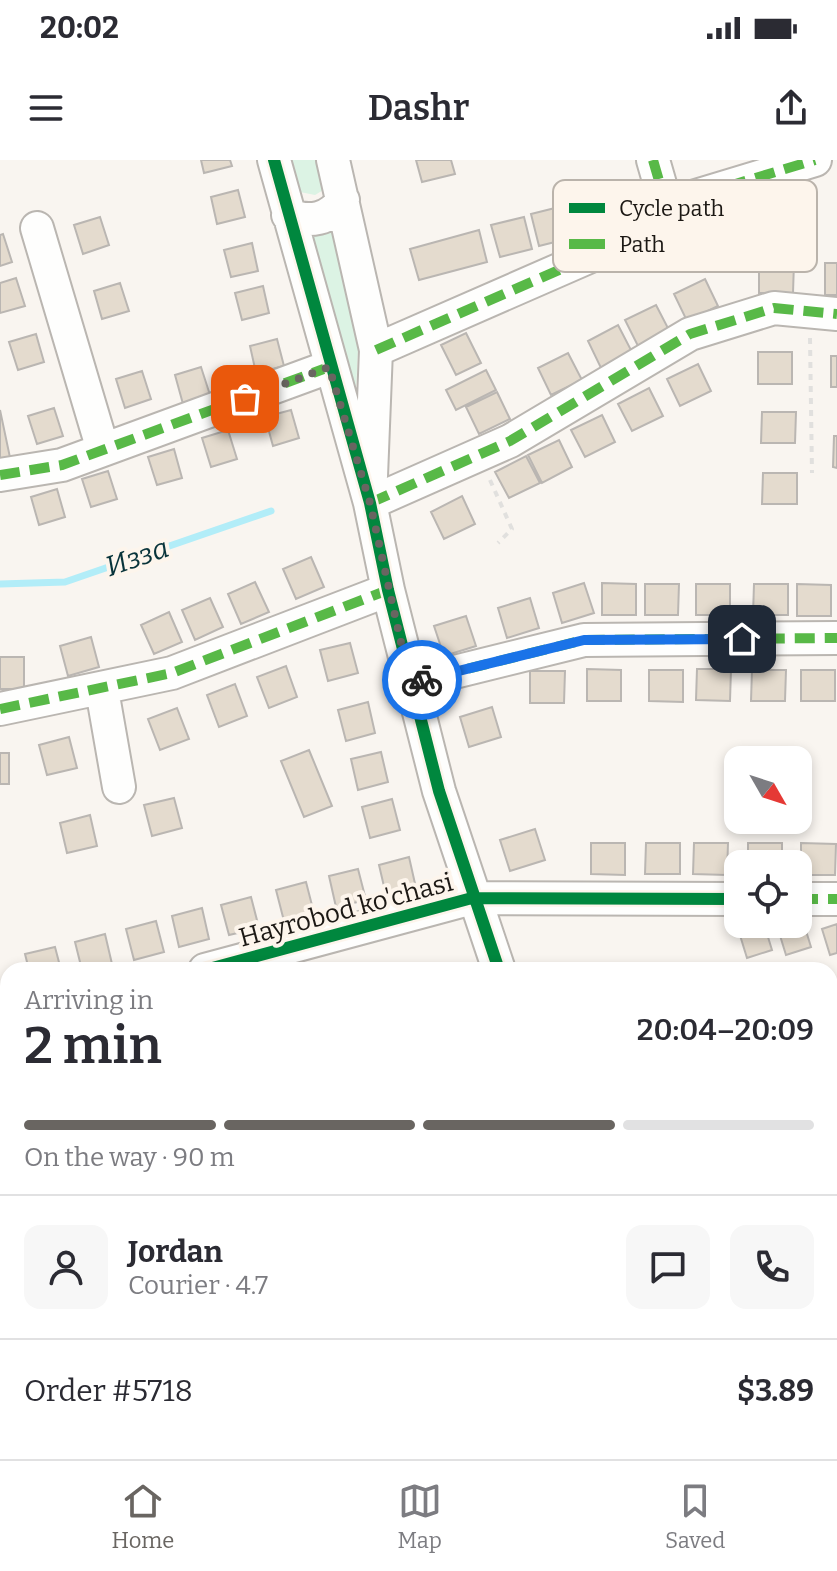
<!DOCTYPE html>
<meta charset="utf-8">
<style>
:root{--surface:#fff;--page:#f7f7f7;--text:#2b2b33;--muted:#7c7c81;--line:#e1e1e2;--accent:#696561}
body{margin:0;font-family:Bitter,serif;background:var(--page);color:var(--text);height:100vh;display:flex;flex-direction:column;font-size:30px;white-space:nowrap}
*{box-sizing:border-box;margin:0}
p{font-size:26px;color:var(--muted)}
.icon{flex:none;width:44px;height:44px;fill:none;stroke:currentColor;stroke-width:2;stroke-linecap:round;stroke-linejoin:round}
.map{position:relative;flex:1;overflow:hidden}
.side{position:absolute;left:0px;top:802px;width:838px;height:498px;display:flex;flex-direction:column;background:var(--surface);border-radius:24px 24px 0 0;box-shadow:0 4px 12px #0003}
.side>*{flex:none}
.needle{width:52px;rotate:129deg}
.fabs{position:absolute;left:724px;top:586px;display:grid;gap:16px}
.fabs a{display:grid;place-items:center;width:88px;height:88px;border-radius:16px;background:var(--surface);box-shadow:0 4px 12px #0003;font-size:40px}
.pin{position:absolute;display:grid;place-items:center;width:68px;height:68px;color:#fff;margin:-34px;border-radius:16px;box-shadow:0 4px 12px #0006}
.courier{position:absolute;display:grid;place-items:center;width:80px;height:80px;margin:-40px;border:6px solid #1a73e8;border-radius:50%;background:#fff;color:#222;box-shadow:0 2px 10px #0007}
.head em{font-style:normal;font-weight:600}
.head div{display:flex;flex-direction:column-reverse}
.head{display:flex;align-items:center;justify-content:space-between;height:136px;padding:0 24px}
h1{font-size:52px;font-weight:600;line-height:60px}
.bar{display:grid;grid-template-columns:repeat(4,1fr);gap:12px 8px;align-content:center;height:96px;padding:0 24px}
.bar i{height:10px;border-radius:6px;background:var(--line)}
.bar .current{background:var(--accent)}
.bar p{grid-column:span 4}
.line{display:flex;align-items:center;gap:20px;padding:0 24px;border-top:2px solid var(--line)}
.line div{flex:1}
.round{display:grid;place-items:center;flex:none;width:84px;height:84px;border-radius:16px;background:var(--page)}
.status{display:flex;justify-content:space-between;align-items:center;height:56px;padding:0 40px;background:var(--surface);direction:ltr}
.status svg{height:22px;fill:currentColor}
header{display:flex;justify-content:space-between;align-items:center;height:104px;padding:0 24px;background:var(--surface);font-size:36px;font-weight:600}
.tab-bar{display:flex;justify-content:space-around;align-items:center;height:112px;border-top:2px solid var(--line);background:var(--surface);font-size:22px;color:var(--muted)}
.tab-bar a{display:grid;justify-items:center;gap:4px}
.tab-bar .current{color:var(--accent)}
.map>svg:first-child{display:block}
</style>
<div class="status"><b>20:02</b><svg viewBox="0 0 49 12"><path d="M0 12V9h3v3zM5 12V6h3v6zM10 12V3h3v9zM15 12V0h3v12zM26 1h20v11H26zM47 4h2v5h-2z"/></svg></div>
<header><svg class="icon" aria-label="menu" viewBox="0 0 24 24"><path d="M4 6h16M4 12h16M4 18h16"/></svg>Dashr<svg class="icon" aria-label="share" viewBox="0 0 24 24"><path d="M12 15V3M7 8l5-5 5 5M5 13v7h14v-7"/></svg></header>
<div class="map">
<svg width="837" height="1299" viewBox="0 0 837 1299">
<rect width="100%" height="100%" fill="#f9f5f0"/>
<path fill="#dcf3e4" d="M292,0h28l5,29 -10,6 -15,-3z
M336,62l23,110 -4,75 -46,-177z"/>
<g fill="none" stroke-linecap="round" stroke-linejoin="round">
<path stroke="#b2edf8" stroke-width="7" d="M0,424l65,-2 206,-71"/>
</g>
<path fill="#e4dbce" stroke="#bab6b2" stroke-width="2" d="M201,0h29l2,6 -28,7z
M416,0h35l4,14 -33,8z
M238,30l7,27 -28,7 -6,-27z
M563,46l8,32 -32,8 -8,-32z
M100,57l9,28 -26,9 -9,-29z
M524,57l8,32 -32,8 -9,-32z
M479,70l8,32 -68,18 -9,-31z
M3,74l9,28 -12,4v-31z
M252,83l6,28 -27,6 -7,-27z
M759,101l35,1 -1,31h-34z
M825,103h12v32h-12z
M16,118l9,28 -25,7v-30z
M705,119l13,27 -31,15 -13,-27z
M120,123l9,28 -27,8 -8,-28z
M263,126l6,27 -27,7 -7,-27z
M656,145l14,27 -31,16 -14,-28z
M618,165l14,27 -31,16 -13,-27z
M466,173l15,30 -25,12 -15,-30z
M36,174l8,28 -26,8 -9,-28z
M277,179l7,27 -28,7 -6,-27z
M758,192h34v32h-34z
M568,193l14,27 -31,15 -13,-27z
M831,196h6v31h-6z
M698,204l13,27 -31,15 -13,-27z
M201,207l9,28 -27,9 -8,-29z
M486,210l10,20 -40,20 -10,-20z
M142,211l9,28 -26,9 -9,-29z
M649,228l14,28 -31,15 -14,-27z
M497,232l13,27 -31,15 -13,-27z
M54,248l9,28 -26,8 -9,-28z
M0,250l12,57 -12,1z
M291,250l8,28 -26,8 -8,-29z
M762,252h34l-1,31h-34z
M602,255l13,27 -30,15 -14,-27z
M228,270l9,29 -26,8 -9,-29z
M834,276h3v32l-4,-1z
M559,280l13,27 -30,16 -14,-28z
M174,289l8,29 -25,7 -9,-28z
M526,296l14,27 -31,15 -14,-26z
M108,311l9,28 -26,8 -9,-28z
M763,313h34v31h-35z
M57,329l8,28 -26,8 -8,-28z
M462,336l13,28 -31,15 -13,-27z
M311,397l13,30 -28,12 -13,-30z
M255,422l14,30 -28,12 -13,-30z
M584,423l10,30 -32,10 -9,-30z
M602,423l34,1v31h-34z
M645,424h34l-1,31h-33z
M696,424h34v31h-34z
M754,424h34v31h-35z
M797,424l34,1v31h-34z
M210,438l13,29 -28,13 -13,-30z
M530,438l9,30 -32,10 -9,-30z
M169,452l13,30 -28,12 -13,-29z
M466,456l10,30 -32,10 -10,-30z
M91,477l8,30 -31,9 -8,-30z
M350,483l8,30 -30,8 -8,-31z
M0,497h24v32h-24z
M286,506l11,31 -28,11 -12,-31z
M587,509l34,1v31h-34z
M697,509h34l-1,32 -34,-1z
M649,510h34v32l-34,-1z
M752,510h34l-1,31h-34z
M801,510h34v31h-34z
M530,511h35l-1,32h-34z
M235,524l12,32 -28,11 -12,-32z
M368,542l7,31 -29,8 -8,-31z
M492,547l9,30 -32,10 -9,-30z
M177,548l12,31 -29,11 -12,-31z
M69,577l8,31 -30,7 -8,-30z
M309,590l23,56 -28,11 -23,-56z
M381,592l7,30 -30,8 -7,-31z
M0,593h9v31h-9z
M174,638l8,30 -30,8 -8,-31z
M392,639l8,31 -30,8 -8,-31z
M90,655l7,31 -30,7 -7,-30z
M535,669l10,31 -35,11 -10,-31z
M591,683h34v32l-34,-1z
M646,683h34v31h-35z
M694,683h34l-1,32 -34,-1z
M748,683h34v21h-34z
M801,683l35,1 -1,31h-34z
M409,697l7,31 -30,7 -7,-30z
M358,709l8,31 -30,7 -7,-31z
M306,722l8,31 -30,8 -8,-31z
M251,737l8,31 -30,7 -8,-30z
M202,748l7,31 -30,8 -7,-31z
M156,761l8,31 -30,8 -8,-31z
M803,761l8,26 -25,8 -8,-26z
M764,764l8,26 -25,8 -8,-26z
M837,764v29l-7,2 -8,-26z
M105,774l7,30 -30,6 -7,-28z
M55,787l6,23h-32l-4,-16z
M4,887l4,29 -8,1v-29z
M8,954v29l-8,2v-29z
M830,1092h7v26h-7z
M830,1118h7v149h-7z
M8,1133v51l-8,2v-51z
M85,1292h27v7h-27z
M223,1292h50l-1,7h-49z
M383,1292h45v7h-46z
M581,1292h47v7h-47z"/>
<g fill="none" stroke-linecap="round" stroke-linejoin="round">
<defs>
<path id="minor" d="M274,0l96,343 18,87 51,201 60,179
M333,0l43,190 -5,126
M653,0l13,45
M288,55c22,8 41,5 55,-15
M37,68l66,222
M376,190l249,-109 24,-18 17,-18 149,-45
M0,315l62,-10 267,-98
M370,343l140,-62 180,-107 84,-26 63,6
M410,523l174,-43 253,-2
M102,530l17,97
M0,549l172,-36 216,-83
M798,739h39
M205,810l267,-72 266,1
M0,865l8,-2
M830,1062h7
M360,1299v-7
M457,1299v-7"/>
<path id="major" d="M830,919h7
M0,1045l8,-2"/>
</defs>
<use href="#minor" stroke="#bab6b1" stroke-width="36"/>
<use href="#major" stroke="#bab6b1" stroke-width="44"/>
<path stroke="#e1e0de" stroke-width="4" stroke-dasharray="6 6" stroke-linecap="butt" d="M810,178l2,135
M490,320l22,49 -14,14
M0,1213l8,-1
M201,1299v-7"/>
<use href="#minor" stroke="#fefefd" stroke-width="32"/>
<use href="#major" stroke="#fefefd" stroke-width="40"/>
<path stroke="#58b947" stroke-width="10" stroke-dasharray="20 10" stroke-linecap="butt" d="M653,0l13,45
M376,190l249,-109 24,-18 17,-18 149,-45
M0,315l62,-10 267,-98
M370,343l140,-62 180,-107 84,-26 63,6
M410,523l174,-43 253,-2
M0,549l172,-36 216,-83
M798,739h39
M0,865l8,-2"/>
<defs>
<path id="cycleway" d="M274,0l96,343 18,87 51,201 60,179
M205,810l267,-72 266,1"/>
</defs>
<use href="#cycleway" stroke="#fdf5ec" stroke-width="17"/>
<use href="#cycleway" stroke="#00873e" stroke-width="12"/>
</g>
<g fill="none" stroke-linecap="round" stroke-linejoin="round">
<path stroke="#696561" stroke-width="8" stroke-dasharray="0 14.4" d="M245,239l84,-32 41,136 40,180 12,-3"/>
<path stroke="#1a73e8" stroke-width="10" d="M422,520l162,-40 158,-1"/>
</g>
<g text-anchor="middle" dominant-baseline="central" stroke-width="8" stroke-linejoin="round" paint-order="stroke">
<g font-size="26" fill="#1c1814" stroke="#fdf5ec">
<text transform="translate(346 750) rotate(-15)">Hayrobod ko'chasi</text>
</g>
<g font-size="28" font-style="italic" fill="#09343b" stroke="#fdf5ec">
<text transform="translate(137 397) rotate(-19)">Изза</text>
</g>
</g>
<rect x="553" y="20" width="264" height="92" rx="12" fill="#fdf5ec" stroke="#bab3ab" stroke-width="2"/>
<rect x="569" y="43" width="36" height="10" fill="#00873e"/>
<rect x="569" y="79" width="36" height="10" fill="#58b947"/>
<g font-size="22" fill="#1c1814">
<text x="619" y="56">Cycle path</text>
<text x="619" y="92">Path</text>
</g>
</svg>
<div class="fabs">
<a><svg class="needle" viewBox="-14 -14 28 28"><path d="M0-13l5 13h-10z" fill="#e53935"/><path d="M0 13l5-13h-10z" fill="#7c7c81"/></svg></a>
<a><svg class="icon" aria-label="locate" viewBox="0 0 24 24"><circle cx="12" cy="12" r="6"/><path d="M12 2v4M12 18v4M2 12h4M18 12h4"/></svg></a>
</div>
<div class="pin" style="left:245px;top:239px;background:#ea580c"><svg class="icon" aria-label="bag" viewBox="0 0 24 24"><path d="M5 8h14l-1 12H6zM9 8a3 3 0 0 1 6 0"/></svg></div>
<div class="pin" style="left:742px;top:479px;background:#1f2937"><svg class="icon" aria-label="home" viewBox="0 0 24 24"><path d="M3 11l9-7 9 7M6 9v11h12V9"/></svg></div>
<div class="courier" style="left:422px;top:520px"><svg class="icon" aria-label="bike" viewBox="0 0 24 24"><circle cx="6" cy="16" r="4"/><circle cx="18" cy="16" r="4"/><path d="M6 16l4-8h5l3 8M10 8l3 8H6M13 5h3"/></svg></div>
<section class="side">
<div class="head"><div><h1>2 min</h1><p>Arriving in</p></div><em>20:04–20:09</em></div>
<div class="bar"><i class="current"></i><i class="current"></i><i class="current"></i><i></i><p>On the way · 90 m</p></div>
<div class="line" style="height:144px"><a class="round"><svg class="icon" aria-label="person" viewBox="0 0 24 24"><circle cx="12" cy="8" r="4"/><path d="M4 21q1-7 8-7t8 7"/></svg></a><div><b>Jordan</b><p>Courier · 4.7</p></div><a class="round"><svg class="icon" aria-label="chat" viewBox="0 0 24 24"><path d="M4 5h16v11H9l-5 4z"/></svg></a><a class="round"><svg class="icon" aria-label="phone" viewBox="0 0 24 24"><path d="M5 4h4l2 5-3 2q2 4 5 5l2-3 5 2v4C11 20 4 13 5 4z"/></svg></a></div>
<div class="line" style="height:104px"><div>Order #5718</div><b>$3.89</b></div>
</section>
</div>
<nav class="tab-bar">
<a class="current"><svg class="icon" aria-label="home" viewBox="0 0 24 24"><path d="M3 11l9-7 9 7M6 9v11h12V9"/></svg>Home</a>
<a><svg class="icon" aria-label="map" viewBox="0 0 24 24"><path d="M3 6l6-2 6 2 6-2v14l-6 2-6-2-6 2zM9 4v14M15 6v14"/></svg>Map</a>
<a><svg class="icon" aria-label="saved" viewBox="0 0 24 24"><path d="M7 4h10v16l-5-4-5 4z"/></svg>Saved</a>
</nav>
